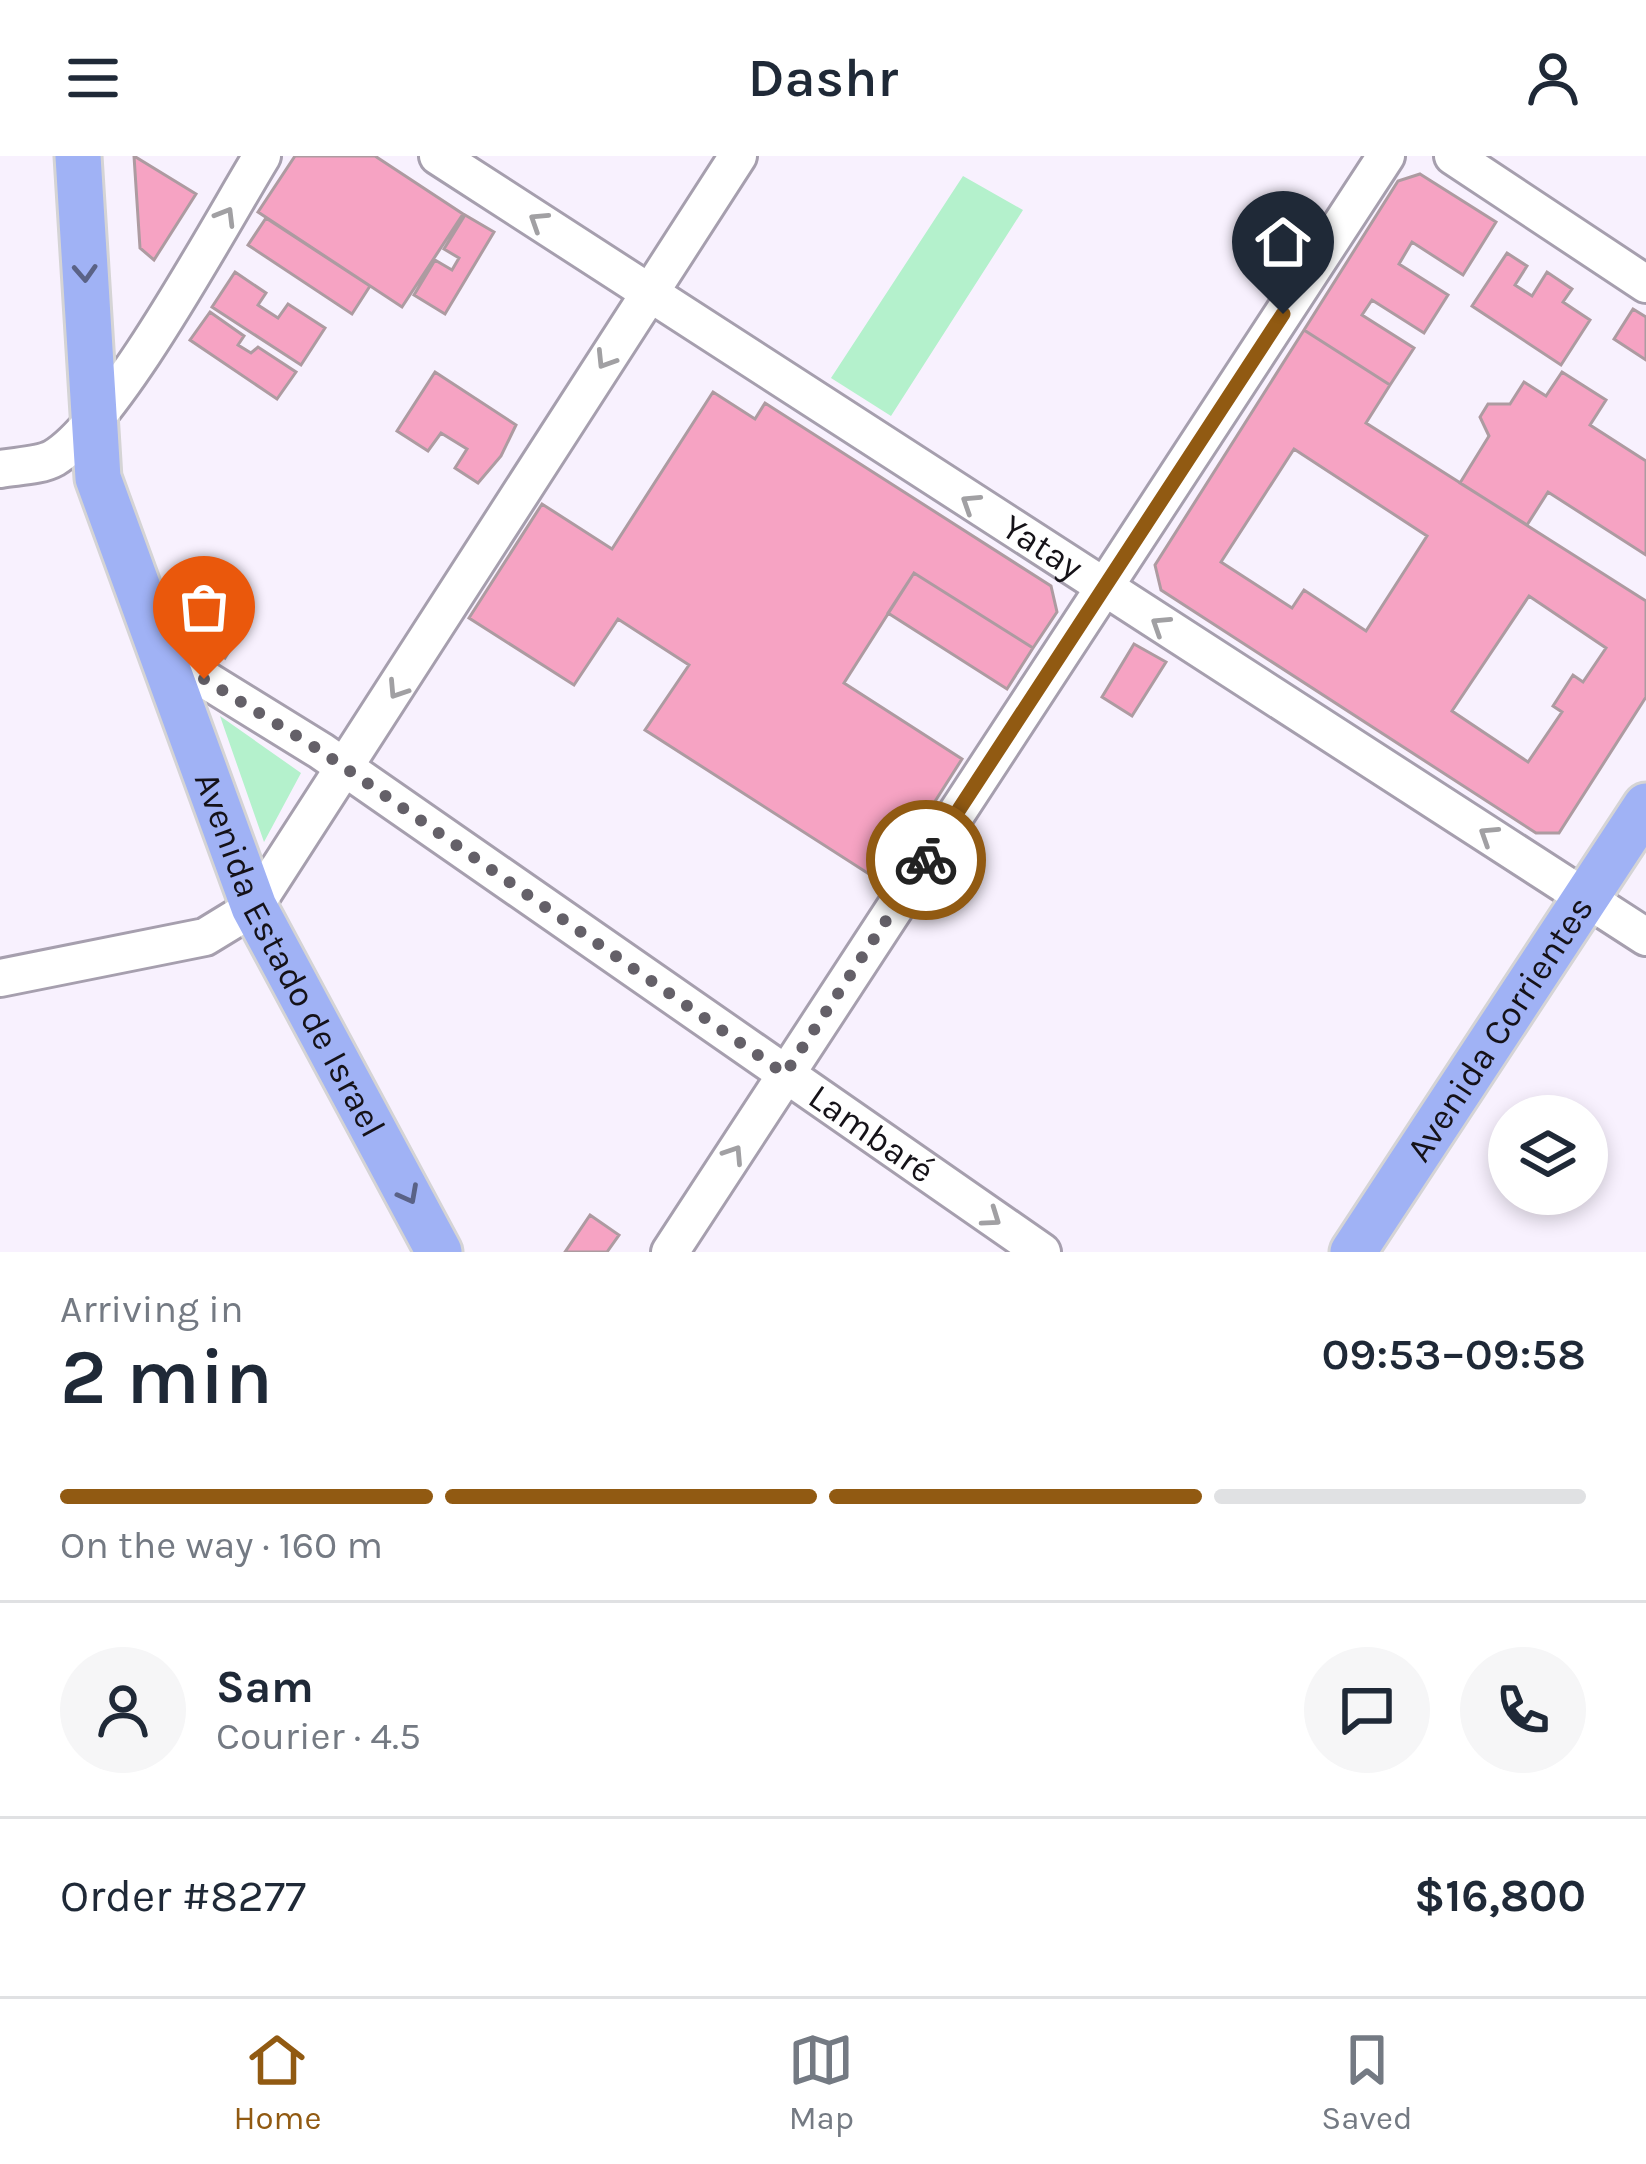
<!DOCTYPE html>
<meta charset="utf-8">
<style>
:root{--surface:#fff;--page:#f6f6f7;--text:#1f2937;--muted:#747a83;--line:#e0e1e3;--accent:#915a12}
body{margin:0;font-family:Karla,sans-serif;background:var(--page);color:var(--text);height:100vh;display:flex;flex-direction:column;font-size:45px;white-space:nowrap}
*{box-sizing:border-box;margin:0}
p{font-size:39px;color:var(--muted)}
.icon{flex:none;width:66px;height:66px;fill:none;stroke:currentColor;stroke-width:2;stroke-linecap:round;stroke-linejoin:round}
.map{position:relative;height:1096px;overflow:hidden}
.drawer{display:flex;flex-direction:column;background:var(--surface);flex:1}
.drawer>*{flex:none}
.buttons{position:absolute;left:1488px;top:939px;display:grid;gap:24px}
.buttons a{display:grid;place-items:center;width:120px;height:120px;border-radius:50%;background:var(--surface);box-shadow:0 6px 18px #0003;font-size:60px}
.pin{position:absolute;display:grid;place-items:center;width:102px;height:102px;color:#fff;margin:-123px -51px;border-radius:50% 50% 50% 0;rotate:-45deg;box-shadow:0 0 12px #0007}
.pin .icon{rotate:45deg}
.courier{position:absolute;display:grid;place-items:center;width:120px;height:120px;margin:-60px;border:9px solid #915a12;border-radius:50%;background:#fff;color:#222;box-shadow:0 3px 15px #0007}
.summary em{font-style:normal;font-weight:600}
.summary div{display:flex;flex-direction:column-reverse}
.summary{display:flex;align-items:center;justify-content:space-between;height:204px;padding:0 60px}
h1{font-size:78px;font-weight:600;line-height:90px}
.bar{display:grid;grid-template-columns:repeat(4,1fr);gap:18px 12px;align-content:center;height:144px;padding:0 60px}
.bar i{height:15px;border-radius:9px;background:var(--line)}
.bar .on{background:var(--accent)}
.bar p{grid-column:span 4}
.line{display:flex;align-items:center;gap:30px;padding:0 60px;border-top:3px solid var(--line)}
.line div{flex:1}
.round{display:grid;place-items:center;flex:none;width:126px;height:126px;border-radius:63px;background:var(--page)}
header{display:flex;justify-content:space-between;align-items:center;height:156px;padding:0 60px;background:var(--surface);font-size:54px;font-weight:600}
.menu{display:flex;justify-content:space-around;align-items:center;height:168px;border-top:3px solid var(--line);background:var(--surface);font-size:33px;color:var(--muted)}
.menu a{display:grid;justify-items:center;gap:6px}
.menu .on{color:var(--accent)}
.map>svg:first-child{display:block}
</style>
<header><svg class="icon" aria-label="menu" viewBox="0 0 24 24"><path d="M4 6h16M4 12h16M4 18h16"/></svg>Dashr<svg class="icon" aria-label="person" viewBox="0 0 24 24"><circle cx="12" cy="8" r="4"/><path d="M4 21q1-7 8-7t8 7"/></svg></header>
<div class="map">
<svg width="1646" height="1096" viewBox="0 0 1646 1096">
<rect width="100%" height="100%" fill="#f8f1fe"/>
<path fill="#b4f1cc" d="M963,20l60,34 -132,206 -60,-38z
M220,560l81,57 -37,69z"/>
<path fill="#f6a3c3" stroke="#ad9ba1" stroke-width="3" fill-rule="evenodd" d="M134,0l62,38 -42,66 -14,-12z
M295,0h80l88,58 -61,93 -144,-95z
M1420,18l76,48 -33,53 -51,-33 -13,22 49,31 -24,38 -52,-33 -10,15 52,33 -24,37 -86,-55 94,-149z
M465,59l29,17 -49,82 -31,-19 21,-35 17,10 7,-12 -15,-9z
M266,62l104,68 -18,28 -104,-69z
M1507,97l20,13 -12,19 17,11 15,-24 25,17 -9,13 27,18 -29,45 -89,-59z
M235,116l31,21 -8,12 20,13 10,-14 37,24 -24,37 -89,-58z
M1633,153l13,8v43l-32,-21z
M210,156l34,24 -6,9 13,8 7,-6 38,25 -19,27 -87,-59z
M1304,174l86,55 -24,38 280,178v96l-87,136h-23l-375,-243 -6,-25zM1294,293l133,87 -61,95 -62,-41 -12,18 -71,-46zM1529,440l77,52 -23,34 -10,-7 -20,31 9,6 -34,50 -76,-51z
M435,216l81,53 -15,31 -23,27 -23,-15 12,-19 -26,-16 -13,18 -31,-20z
M1562,216l44,28 -16,25 56,36v94l-98,-63 -21,33 -67,-42 29,-47 -9,-19 8,-13h22l14,-22 22,14z
M713,236l42,27 10,-16 286,183 6,26 -24,36 -119,-75 -70,110 118,76 -79,124 -238,-153 44,-65 -71,-46 -44,66 -105,-67 73,-114 70,45z
M914,417l119,75 -26,41 -119,-76z
M221,440l31,19 -27,43 -12,-10 -9,-22z
M1134,488l32,18 -34,54 -30,-19z
M590,1059l29,20 -12,17h-42z"/>
<g fill="none" stroke-linecap="round" stroke-linejoin="round">
<defs>
<g id="minor">
<path id="s1" d="M438,0l1208,781"/>
<path d="M1453,0l193,128"/>
<path d="M0,313c16,-3 40,-3 54,-11 61,-37 167,-235 208,-302"/>
<path id="s2" d="M164,498l157,97 721,501"/>
<path d="M0,822l205,-41 49,-30 484,-751"/>
<path d="M670,1096l716,-1096"/>
</g>
<g id="major">
<path id="s3" d="M78,0l20,322 156,429 185,345"/>
<path id="s4" d="M1353,1096l293,-446"/>
</g>
</defs>
<use href="#minor" stroke="#a69fae" stroke-width="42"/>
<use href="#major" stroke="#d5d4d5" stroke-width="51"/>
<use href="#minor" stroke="#fff" stroke-width="36"/>
<use href="#major" stroke="#a0b2f5" stroke-width="45"/>
</g>
<defs><path id="oneway-chevron" d="M-2-3.5L2.5 0L-2 3.5" fill="none" stroke-width="1.6" stroke-linecap="round" stroke-linejoin="round" transform="scale(3)"/></defs>
<g stroke="#a1a0a3">
<use href="#oneway-chevron" transform="translate(226 60) rotate(-59)"/>
<use href="#oneway-chevron" transform="translate(538 65) rotate(-147)"/>
<use href="#oneway-chevron" transform="translate(605 204) rotate(122)"/>
<use href="#oneway-chevron" transform="translate(970 347) rotate(-147)"/>
<use href="#oneway-chevron" transform="translate(1160 469) rotate(-147)"/>
<use href="#oneway-chevron" transform="translate(397 534) rotate(123)"/>
<use href="#oneway-chevron" transform="translate(1488 679) rotate(-147)"/>
<use href="#oneway-chevron" transform="translate(734 998) rotate(-57)"/>
<use href="#oneway-chevron" transform="translate(992 1062) rotate(35)"/>
</g>
<g stroke="#5a6286">
<use href="#oneway-chevron" transform="translate(85 117) rotate(87)"/>
<use href="#oneway-chevron" transform="translate(409 1039) rotate(62)"/>
</g>
<g fill="none" stroke-linecap="round" stroke-linejoin="round">
<path stroke="#646068" stroke-width="12" stroke-dasharray="0 21.6" d="M204,523l117,72 464,323 141,-214"/>
<path stroke="#915a12" stroke-width="15" d="M926,704l357,-546"/>
</g>
<g text-anchor="middle" dominant-baseline="central" stroke-width="10" stroke-linejoin="round" paint-order="stroke">
<g font-size="36" fill="#151218" stroke="#fff">
<text stroke="none"><textPath href="#s1" startOffset="720">Yatay</textPath></text>
<text stroke="none"><textPath href="#s3" startOffset="837">Avenida Estado de Israel</textPath></text>
<text stroke="none"><textPath href="#s4" startOffset="267">Avenida Corrientes</textPath></text>
<text stroke="none"><textPath href="#s2" startOffset="855">Lambaré</textPath></text>
</g>
</g>
</svg>
<div class="buttons">
<a><svg class="icon" aria-label="layers" viewBox="0 0 24 24"><path d="M12 4l9 5-9 5-9-5zM3 14l9 5 9-5"/></svg></a>
</div>
<div class="pin" style="left:204px;top:523px;background:#ea580c"><svg class="icon" aria-label="bag" viewBox="0 0 24 24"><path d="M5 8h14l-1 12H6zM9 8a3 3 0 0 1 6 0"/></svg></div>
<div class="pin" style="left:1283px;top:158px;background:#1f2937"><svg class="icon" aria-label="home" viewBox="0 0 24 24"><path d="M3 11l9-7 9 7M6 9v11h12V9"/></svg></div>
<div class="courier" style="left:926px;top:704px"><svg class="icon" aria-label="bike" viewBox="0 0 24 24"><circle cx="6" cy="16" r="4"/><circle cx="18" cy="16" r="4"/><path d="M6 16l4-8h5l3 8M10 8l3 8H6M13 5h3"/></svg></div>
</div>
<section class="drawer">
<div class="summary"><div><h1>2 min</h1><p>Arriving in</p></div><em>09:53–09:58</em></div>
<div class="bar"><i class="on"></i><i class="on"></i><i class="on"></i><i></i><p>On the way · 160 m</p></div>
<div class="line" style="height:216px"><a class="round"><svg class="icon" aria-label="person" viewBox="0 0 24 24"><circle cx="12" cy="8" r="4"/><path d="M4 21q1-7 8-7t8 7"/></svg></a><div><b>Sam</b><p>Courier · 4.5</p></div><a class="round"><svg class="icon" aria-label="chat" viewBox="0 0 24 24"><path d="M4 5h16v11H9l-5 4z"/></svg></a><a class="round"><svg class="icon" aria-label="phone" viewBox="0 0 24 24"><path d="M5 4h4l2 5-3 2q2 4 5 5l2-3 5 2v4C11 20 4 13 5 4z"/></svg></a></div>
<div class="line" style="height:156px"><div>Order #8277</div><b>$16,800</b></div>
</section>
<nav class="menu">
<a class="on"><svg class="icon" aria-label="home" viewBox="0 0 24 24"><path d="M3 11l9-7 9 7M6 9v11h12V9"/></svg>Home</a>
<a><svg class="icon" aria-label="map" viewBox="0 0 24 24"><path d="M3 6l6-2 6 2 6-2v14l-6 2-6-2-6 2zM9 4v14M15 6v14"/></svg>Map</a>
<a><svg class="icon" aria-label="saved" viewBox="0 0 24 24"><path d="M7 4h10v16l-5-4-5 4z"/></svg>Saved</a>
</nav>
